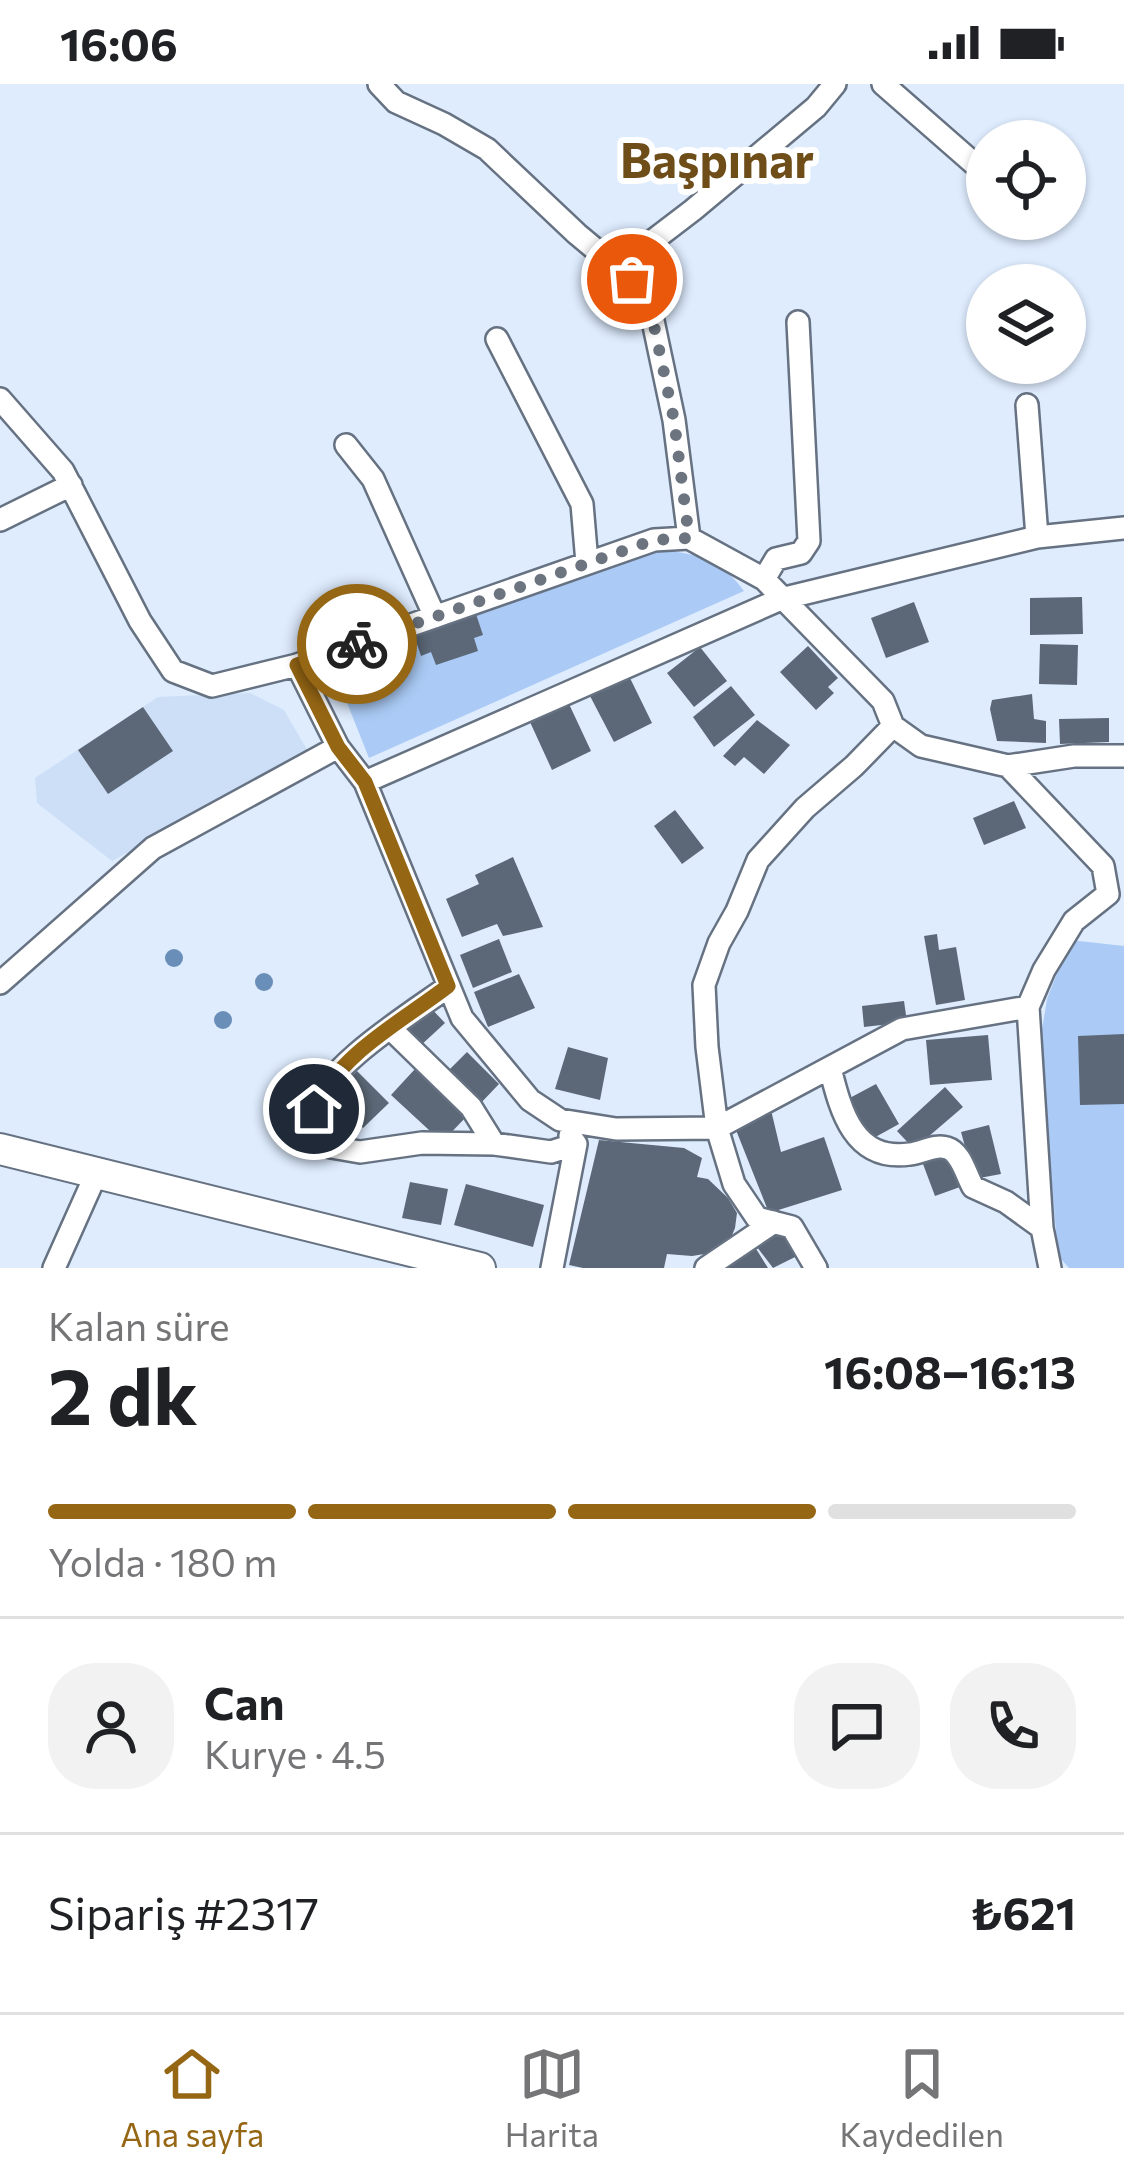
<!DOCTYPE html>
<html lang="tr">
<meta charset="utf-8">
<style>
:root{--surface:#fff;--page:#f2f2f2;--text:#202124;--muted:#757577;--line:#e0e0e0;--accent:#956614}
body{margin:0;font-family:Commissioner,sans-serif;background:var(--page);color:var(--text);height:100vh;display:flex;flex-direction:column;font-size:45px;white-space:nowrap}
*{box-sizing:border-box;margin:0}
p{font-size:39px;color:var(--muted)}
.icon{flex:none;width:66px;height:66px;fill:none;stroke:currentColor;stroke-width:2;stroke-linecap:round;stroke-linejoin:round}
.map{position:relative;height:1184px;overflow:hidden}
.drawer{display:flex;flex-direction:column;background:var(--surface);flex:1}
.drawer>*{flex:none}
.controls{position:absolute;left:966px;top:36px;display:grid;gap:24px}
.controls a{display:grid;place-items:center;width:120px;height:120px;border-radius:50%;background:var(--surface);box-shadow:0 3px 9px #0004;font-size:60px}
.pin{position:absolute;display:grid;place-items:center;width:102px;height:102px;color:#fff;margin:-51px;border:6px solid #fff;border-radius:50%;box-shadow:0 3px 12px #0007}
.courier{position:absolute;display:grid;place-items:center;width:120px;height:120px;margin:-60px;border:9px solid #956614;border-radius:50%;background:#fff;color:#222;box-shadow:0 3px 15px #0007}
.headline em{font-style:normal;font-weight:700}
.headline div{display:flex;flex-direction:column-reverse}
.headline{display:flex;align-items:center;justify-content:space-between;height:204px;padding:0 48px}
h1{font-size:78px;font-weight:700;line-height:90px}
.bar{display:grid;grid-template-columns:repeat(4,1fr);gap:18px 12px;align-content:center;height:144px;padding:0 48px}
.bar i{height:15px;border-radius:9px;background:var(--line)}
.bar .current{background:var(--accent)}
.bar p{grid-column:span 4}
.line{display:flex;align-items:center;gap:30px;padding:0 48px;border-top:3px solid var(--line)}
.line div{flex:1}
.round{display:grid;place-items:center;flex:none;width:126px;height:126px;border-radius:48px;background:var(--page)}
.status{display:flex;justify-content:space-between;align-items:center;height:84px;padding:0 60px;background:var(--surface);direction:ltr}
.status svg{height:33px;fill:currentColor}
.dock{display:flex;justify-content:space-around;align-items:center;height:168px;border-top:3px solid var(--line);background:var(--surface);font-size:33px;color:var(--muted)}
.dock a{display:grid;justify-items:center;gap:6px}
.dock .current{color:var(--accent)}
.map>svg:first-child{display:block}
</style>
<div class="status"><b>16:06</b><svg viewBox="0 0 49 12"><path d="M0 12V9h3v3zM5 12V6h3v6zM10 12V3h3v9zM15 12V0h3v12zM26 1h20v11H26zM47 4h2v5h-2z"/></svg></div>
<div class="map">
<svg width="1124" height="1184" viewBox="0 0 1124 1184">
<rect width="100%" height="100%" fill="#deecfe"/>
<path fill="#ccdff6" d="M250,609l34,17 25,43 -197,108 -75,-58 -2,-25 123,-81z"/>
<path fill="#abcbf6" d="M653,467c40,0 67,7 91,40l-375,167 -39,-98z
M1070,856l54,6v322h-55l-11,-12 -18,-214 7,-43z"/>
<path fill="#5c6877" d="M1082,513l1,37 -53,1v-37z
M914,518l15,40 -43,16 -15,-40z
M476,530l7,21 -9,3 4,13 -42,14 -5,-13 -10,4 -7,-21z
M1040,560l38,1 -1,40 -38,-1z
M808,562l30,32 -10,9 6,6 -18,17 -36,-38z
M700,563l27,34 -33,26 -27,-34z
M629,592l23,47 -38,19 -24,-46z
M731,602l24,29 -41,32 -21,-30z
M1032,610l2,25 12,2v22l-49,-2 -7,-32 2,-9z
M569,620l22,47 -39,19 -22,-48z
M143,623l30,44 -65,43 -30,-44z
M1109,634v24l-49,2 -1,-25z
M757,636l33,25 -26,29 -20,-17 -9,9 -12,-10z
M1014,717l12,27 -42,17 -11,-27z
M675,726l29,38 -22,16 -28,-38z
M513,773l30,70 -40,9 -6,-12 -35,13 -16,-38 33,-15 -4,-9z
M937,850l2,16 17,-3 9,53 -29,5 -12,-69z
M499,855l13,33 -39,16 -13,-33z
M519,890l16,34 -47,19 -14,-35z
M904,917l3,21 -43,5 -2,-21z
M428,921l17,18 -26,24 -17,-18z
M1124,950v70l-44,1 -2,-69z
M988,951l4,45 -62,5 -4,-45z
M568,963l40,11 -8,42 -45,-11z
M467,968l32,32 -21,22 -31,-34z
M415,985l52,47 -25,26 -51,-47z
M357,987l32,32 -26,25 -32,-32z
M876,1000l23,40 -29,16 -24,-40z
M945,1003l18,20 -49,42 -17,-18z
M771,1026l10,42 43,-15 18,53 -73,23 -35,-88z
M989,1041l12,49 -27,5 -13,-47z
M599,1056l85,8 18,10 -5,19 11,2 20,19 9,15 -2,15 -5,12 -19,13 -19,3 -25,-2 -3,14h-81l-14,-3z
M949,1071l11,32 -25,9 -12,-32z
M410,1098l38,7 -7,36 -39,-7z
M466,1100l78,21 -11,42 -79,-22z
M782,1146l17,25 -26,13 -16,-21z
M753,1160l15,24h-40l-5,-7z"/>
<g fill="none" stroke-linecap="round" stroke-linejoin="round">
<defs>
<path id="street" d="M379,0l17,18 48,22 43,25 90,85 54,45 18,23 25,118 15,118
M883,0l104,91
M617,184l76,-58 123,-103 19,-23
M497,255l85,165 5,59
M0,315l63,72 77,150 33,50 39,15 85,-21 357,-125 35,-2 75,41 119,122 10,25
M1027,321l10,132
M346,361l27,34 62,138
M0,436l71,-35
M764,495l12,-20 25,-6 8,-12 -11,-219
M297,581l41,82 27,35 97,236 68,82 30,20 56,9 101,-1 185,-99 126,-22
M1008,682l95,100 5,28 -34,27 -30,49 -16,37 14,221 8,40
M365,698l416,-183 256,-62 87,-9
M0,899l153,-135 185,-101
M449,902c-34,25 -129,83 -135,125 -1,6 1,13 1,20l16,16 29,5 62,-9 72,1 57,8 25,-8
M391,945l80,78 23,37
M830,984c11,44 24,94 80,86 12,-1 25,-10 37,-6 14,4 19,27 26,39l33,15 36,26
M54,1184l43,-96
M552,1184l24,-124 -6,-8
M706,1184l68,-46
M816,1184l-24,-41 -35,-9 -23,-34 -17,-56 -10,-81 -3,-62 15,-42 18,-32 21,-51 47,-52 49,-42 39,-40 28,20 87,20 66,-10h50"/>
<path id="secondary" d="M0,1065l480,119"/>
</defs>
<use href="#street" stroke="#667282" stroke-width="26"/>
<use href="#secondary" stroke="#667282" stroke-width="34"/>
<use href="#street" stroke="#fff" stroke-width="21"/>
<use href="#secondary" stroke="#fff" stroke-width="30"/>
</g>
<g fill="#698eb8">
<circle cx="174" cy="874" r="9"/>
<circle cx="264" cy="898" r="9"/>
<circle cx="223" cy="936" r="9"/>
</g>
<g fill="none" stroke-linecap="round" stroke-linejoin="round">
<path stroke="#6c747f" stroke-width="12" stroke-dasharray="0 21.6" d="M357,560l297,-104 35,-2 -15,-118 -25,-118 -17,-23"/>
<path stroke="#956614" stroke-width="15" d="M314,1025c25,-55 87,-87 134,-123l-83,-204 -27,-35 -41,-82 60,-21"/>
</g>
<g text-anchor="middle" dominant-baseline="central" stroke-width="12" stroke-linejoin="round" paint-order="stroke">
<g font-size="48" font-weight="bold" fill="#6e4d19" stroke="#fff">
<text x="717" y="74">Başpınar</text>
</g>
</g>
</svg>
<div class="controls">
<a><svg class="icon" aria-label="locate" viewBox="0 0 24 24"><circle cx="12" cy="12" r="6"/><path d="M12 2v4M12 18v4M2 12h4M18 12h4"/></svg></a>
<a><svg class="icon" aria-label="layers" viewBox="0 0 24 24"><path d="M12 4l9 5-9 5-9-5zM3 14l9 5 9-5"/></svg></a>
</div>
<div class="pin" style="left:632px;top:195px;background:#ea580c"><svg class="icon" aria-label="bag" viewBox="0 0 24 24"><path d="M5 8h14l-1 12H6zM9 8a3 3 0 0 1 6 0"/></svg></div>
<div class="pin" style="left:314px;top:1025px;background:#1f2937"><svg class="icon" aria-label="home" viewBox="0 0 24 24"><path d="M3 11l9-7 9 7M6 9v11h12V9"/></svg></div>
<div class="courier" style="left:357px;top:560px"><svg class="icon" aria-label="bike" viewBox="0 0 24 24"><circle cx="6" cy="16" r="4"/><circle cx="18" cy="16" r="4"/><path d="M6 16l4-8h5l3 8M10 8l3 8H6M13 5h3"/></svg></div>
</div>
<section class="drawer">
<div class="headline"><div><h1>2 dk</h1><p>Kalan süre</p></div><em>16:08–16:13</em></div>
<div class="bar"><i class="current"></i><i class="current"></i><i class="current"></i><i></i><p>Yolda · 180 m</p></div>
<div class="line" style="height:216px"><a class="round"><svg class="icon" aria-label="person" viewBox="0 0 24 24"><circle cx="12" cy="8" r="4"/><path d="M4 21q1-7 8-7t8 7"/></svg></a><div><b>Can</b><p>Kurye · 4.5</p></div><a class="round"><svg class="icon" aria-label="chat" viewBox="0 0 24 24"><path d="M4 5h16v11H9l-5 4z"/></svg></a><a class="round"><svg class="icon" aria-label="phone" viewBox="0 0 24 24"><path d="M5 4h4l2 5-3 2q2 4 5 5l2-3 5 2v4C11 20 4 13 5 4z"/></svg></a></div>
<div class="line" style="height:156px"><div>Sipariş #2317</div><b>₺621</b></div>
</section>
<nav class="dock">
<a class="current"><svg class="icon" aria-label="home" viewBox="0 0 24 24"><path d="M3 11l9-7 9 7M6 9v11h12V9"/></svg>Ana sayfa</a>
<a><svg class="icon" aria-label="map" viewBox="0 0 24 24"><path d="M3 6l6-2 6 2 6-2v14l-6 2-6-2-6 2zM9 4v14M15 6v14"/></svg>Harita</a>
<a><svg class="icon" aria-label="saved" viewBox="0 0 24 24"><path d="M7 4h10v16l-5-4-5 4z"/></svg>Kaydedilen</a>
</nav>
